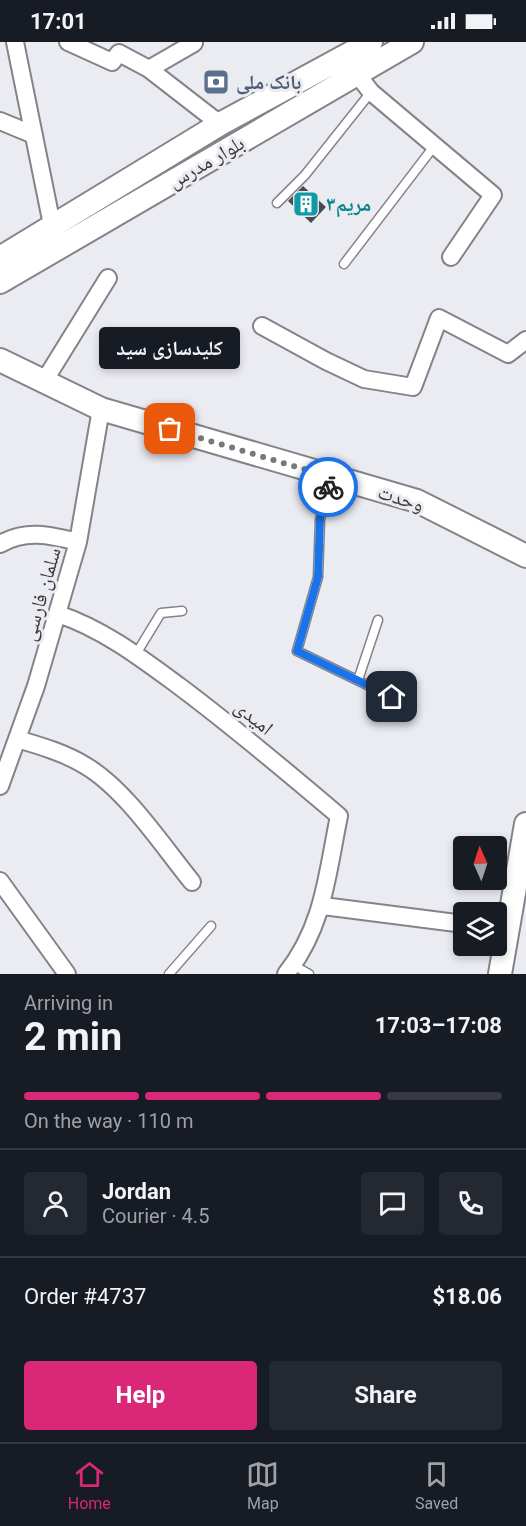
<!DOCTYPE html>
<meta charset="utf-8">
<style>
:root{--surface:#171b24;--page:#242831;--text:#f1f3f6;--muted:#9ea1a6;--line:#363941;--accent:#db2777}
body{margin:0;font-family:Roboto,"Noto Naskh Arabic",sans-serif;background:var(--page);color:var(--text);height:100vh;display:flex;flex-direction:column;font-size:22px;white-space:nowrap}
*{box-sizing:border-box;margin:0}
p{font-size:20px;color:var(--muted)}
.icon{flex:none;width:33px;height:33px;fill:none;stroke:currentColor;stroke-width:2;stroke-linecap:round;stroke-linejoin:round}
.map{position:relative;height:932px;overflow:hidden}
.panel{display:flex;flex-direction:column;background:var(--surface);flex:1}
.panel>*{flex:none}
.needle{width:39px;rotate:357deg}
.controls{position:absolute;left:453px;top:794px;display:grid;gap:12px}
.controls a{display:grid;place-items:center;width:54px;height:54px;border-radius:6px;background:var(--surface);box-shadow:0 3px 9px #0003;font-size:30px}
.pin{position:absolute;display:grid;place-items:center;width:51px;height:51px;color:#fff;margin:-26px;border-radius:12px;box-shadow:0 3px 9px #0006}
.courier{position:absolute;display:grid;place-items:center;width:60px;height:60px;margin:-30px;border:4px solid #1a73e8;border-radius:50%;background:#fff;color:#222;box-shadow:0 2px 8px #0007}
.bubble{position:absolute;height:42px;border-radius:6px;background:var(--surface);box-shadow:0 3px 9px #0003;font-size:20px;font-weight:700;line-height:42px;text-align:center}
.head em{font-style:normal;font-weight:700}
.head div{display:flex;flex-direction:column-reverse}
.head{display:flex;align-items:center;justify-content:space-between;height:102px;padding:0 24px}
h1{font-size:39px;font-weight:700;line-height:45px}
.bar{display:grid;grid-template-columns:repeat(4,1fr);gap:9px 6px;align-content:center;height:72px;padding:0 24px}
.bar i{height:8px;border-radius:4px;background:var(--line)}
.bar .current{background:var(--accent)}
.bar p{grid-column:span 4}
.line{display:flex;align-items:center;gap:15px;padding:0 24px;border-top:2px solid var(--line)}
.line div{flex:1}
.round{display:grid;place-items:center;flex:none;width:63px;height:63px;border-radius:6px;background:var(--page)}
.button{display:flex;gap:12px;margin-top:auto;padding:12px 24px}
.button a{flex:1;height:69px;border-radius:6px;background:var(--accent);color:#fff;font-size:24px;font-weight:700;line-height:69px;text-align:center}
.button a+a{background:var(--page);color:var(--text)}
.status{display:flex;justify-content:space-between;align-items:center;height:42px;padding:0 30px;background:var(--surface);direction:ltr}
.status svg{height:16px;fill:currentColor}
.menu{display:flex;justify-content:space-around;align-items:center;height:84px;border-top:2px solid var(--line);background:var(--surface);font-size:16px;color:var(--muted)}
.menu a{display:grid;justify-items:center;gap:3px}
.menu .current{color:var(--accent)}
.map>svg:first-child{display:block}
</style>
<div class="status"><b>17:01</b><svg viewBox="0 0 49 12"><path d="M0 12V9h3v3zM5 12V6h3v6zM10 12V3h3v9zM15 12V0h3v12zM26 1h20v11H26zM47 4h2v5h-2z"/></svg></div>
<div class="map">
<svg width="526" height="932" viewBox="0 0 526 932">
<rect width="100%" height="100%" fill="#ebebf2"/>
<path fill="#4a4a50" d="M303,144l23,21 -15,16 -23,-22z"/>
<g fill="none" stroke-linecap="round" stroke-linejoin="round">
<defs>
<path id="lane" d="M277,161l28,-28 66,-83
M344,222l91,-119
M330,435l-10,43 -2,57 -21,74 95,46
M136,612l25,-41 21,-2
M358,638l20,-60
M293,923l16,9
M169,932l42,-48"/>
<path id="street" d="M15,0l37,183
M68,0l44,20 7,-9 30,16 71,55
M149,27l45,-26
M357,32l14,18 122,103 -42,62
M0,79l34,14
M262,284l64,35 38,18 49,8 26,-69 69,36 18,-14
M43,341l65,-105
M0,502c26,-15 50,-9 78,-2
M58,572c45,15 83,44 121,72 55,41 107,85 160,130 -12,58 -15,110 -53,158
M17,697c24,7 48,14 69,27 40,24 76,79 106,116
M0,744l36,-100 42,-144 23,-133
M0,839l67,93
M323,864l141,18"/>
<path id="secondary" d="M0,216l220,-134 151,-82
M0,240l412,-240
M0,318l101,49 316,92 109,55
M500,932l26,-150"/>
</defs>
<use href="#lane" stroke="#838389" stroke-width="11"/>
<use href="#street" stroke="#838389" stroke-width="20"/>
<use href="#secondary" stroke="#838389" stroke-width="26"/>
<use href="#lane" stroke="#fff" stroke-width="8"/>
<use href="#street" stroke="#fff" stroke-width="16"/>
<use href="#secondary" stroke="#fff" stroke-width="22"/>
</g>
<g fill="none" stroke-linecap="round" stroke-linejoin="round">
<path stroke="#77777c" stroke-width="6" stroke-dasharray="0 10.8" d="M170,387l160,48 -2,10"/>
<path stroke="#1a73e8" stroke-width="8" d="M328,445l-8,32 -2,58 -21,74 95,46"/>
</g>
<defs>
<symbol id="bank-square" viewBox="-11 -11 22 22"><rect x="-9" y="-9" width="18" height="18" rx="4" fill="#5c6f8a" stroke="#ebebf2"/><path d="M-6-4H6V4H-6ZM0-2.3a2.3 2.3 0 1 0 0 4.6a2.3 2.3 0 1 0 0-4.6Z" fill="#fff"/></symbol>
<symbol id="building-square" viewBox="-11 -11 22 22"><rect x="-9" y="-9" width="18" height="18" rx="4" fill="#0f9aa8" stroke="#ebebf2"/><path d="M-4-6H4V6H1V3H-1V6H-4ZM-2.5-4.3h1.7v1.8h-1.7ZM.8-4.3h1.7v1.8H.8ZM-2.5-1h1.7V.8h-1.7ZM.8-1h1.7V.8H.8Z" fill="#fff"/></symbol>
</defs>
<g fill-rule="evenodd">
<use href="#bank-square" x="201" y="25" width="30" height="30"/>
<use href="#building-square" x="291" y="147" width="30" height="30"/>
</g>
<g text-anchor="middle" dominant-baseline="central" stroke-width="6" stroke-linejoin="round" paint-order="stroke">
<g font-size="20" font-weight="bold" fill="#4e5e75" stroke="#ebebf2" text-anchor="start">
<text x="236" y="40">بانک ملی</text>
</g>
<g font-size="20" fill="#39393c" stroke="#ebebf2">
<text transform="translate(206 120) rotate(-30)">بلوار مدرس</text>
<text transform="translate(401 456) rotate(18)">وحدت</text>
<text transform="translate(41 552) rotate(-74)">سلمان فارسی</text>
<text transform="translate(254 675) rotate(39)">امیدی</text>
</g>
<g font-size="20" font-weight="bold" fill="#0d838f" stroke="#ebebf2" text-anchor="start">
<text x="326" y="162">مریم۳</text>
</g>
</g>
</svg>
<div class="controls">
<a><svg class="needle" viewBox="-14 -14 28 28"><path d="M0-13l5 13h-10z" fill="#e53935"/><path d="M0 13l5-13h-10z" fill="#9ea1a6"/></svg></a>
<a><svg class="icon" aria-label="layers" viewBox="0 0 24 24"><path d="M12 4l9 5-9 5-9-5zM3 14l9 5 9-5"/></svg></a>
</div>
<div class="pin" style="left:170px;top:387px;background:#ea580c"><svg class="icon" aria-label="bag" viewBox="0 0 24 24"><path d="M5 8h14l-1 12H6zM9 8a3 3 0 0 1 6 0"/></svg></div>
<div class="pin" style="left:392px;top:655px;background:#1f2937"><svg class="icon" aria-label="home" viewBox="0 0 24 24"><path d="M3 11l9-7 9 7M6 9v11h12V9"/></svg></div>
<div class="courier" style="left:328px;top:445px"><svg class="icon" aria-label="bike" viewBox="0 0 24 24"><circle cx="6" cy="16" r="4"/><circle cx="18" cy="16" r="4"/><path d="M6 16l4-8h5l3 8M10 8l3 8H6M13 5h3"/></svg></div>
<div class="bubble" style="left:99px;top:285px;width:141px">کلیدسازی سید</div>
</div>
<section class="panel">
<div class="head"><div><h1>2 min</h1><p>Arriving in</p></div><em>17:03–17:08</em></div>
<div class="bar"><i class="current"></i><i class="current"></i><i class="current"></i><i></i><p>On the way · 110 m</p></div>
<div class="line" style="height:108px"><a class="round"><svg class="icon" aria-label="person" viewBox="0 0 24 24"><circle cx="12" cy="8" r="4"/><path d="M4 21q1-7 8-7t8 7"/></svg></a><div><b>Jordan</b><p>Courier · 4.5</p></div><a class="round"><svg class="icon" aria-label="chat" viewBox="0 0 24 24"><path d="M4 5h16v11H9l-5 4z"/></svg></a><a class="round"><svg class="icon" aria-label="phone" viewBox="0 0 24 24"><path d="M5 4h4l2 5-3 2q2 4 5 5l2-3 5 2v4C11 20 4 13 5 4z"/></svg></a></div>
<div class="line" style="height:78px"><div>Order #4737</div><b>$18.06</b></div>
<div class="button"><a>Help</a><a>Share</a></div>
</section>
<nav class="menu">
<a class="current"><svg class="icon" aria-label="home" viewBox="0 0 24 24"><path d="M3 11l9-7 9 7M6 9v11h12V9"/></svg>Home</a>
<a><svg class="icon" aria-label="map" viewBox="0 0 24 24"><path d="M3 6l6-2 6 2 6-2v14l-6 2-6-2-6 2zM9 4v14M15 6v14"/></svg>Map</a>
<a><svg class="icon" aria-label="saved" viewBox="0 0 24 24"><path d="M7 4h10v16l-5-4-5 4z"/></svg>Saved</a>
</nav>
